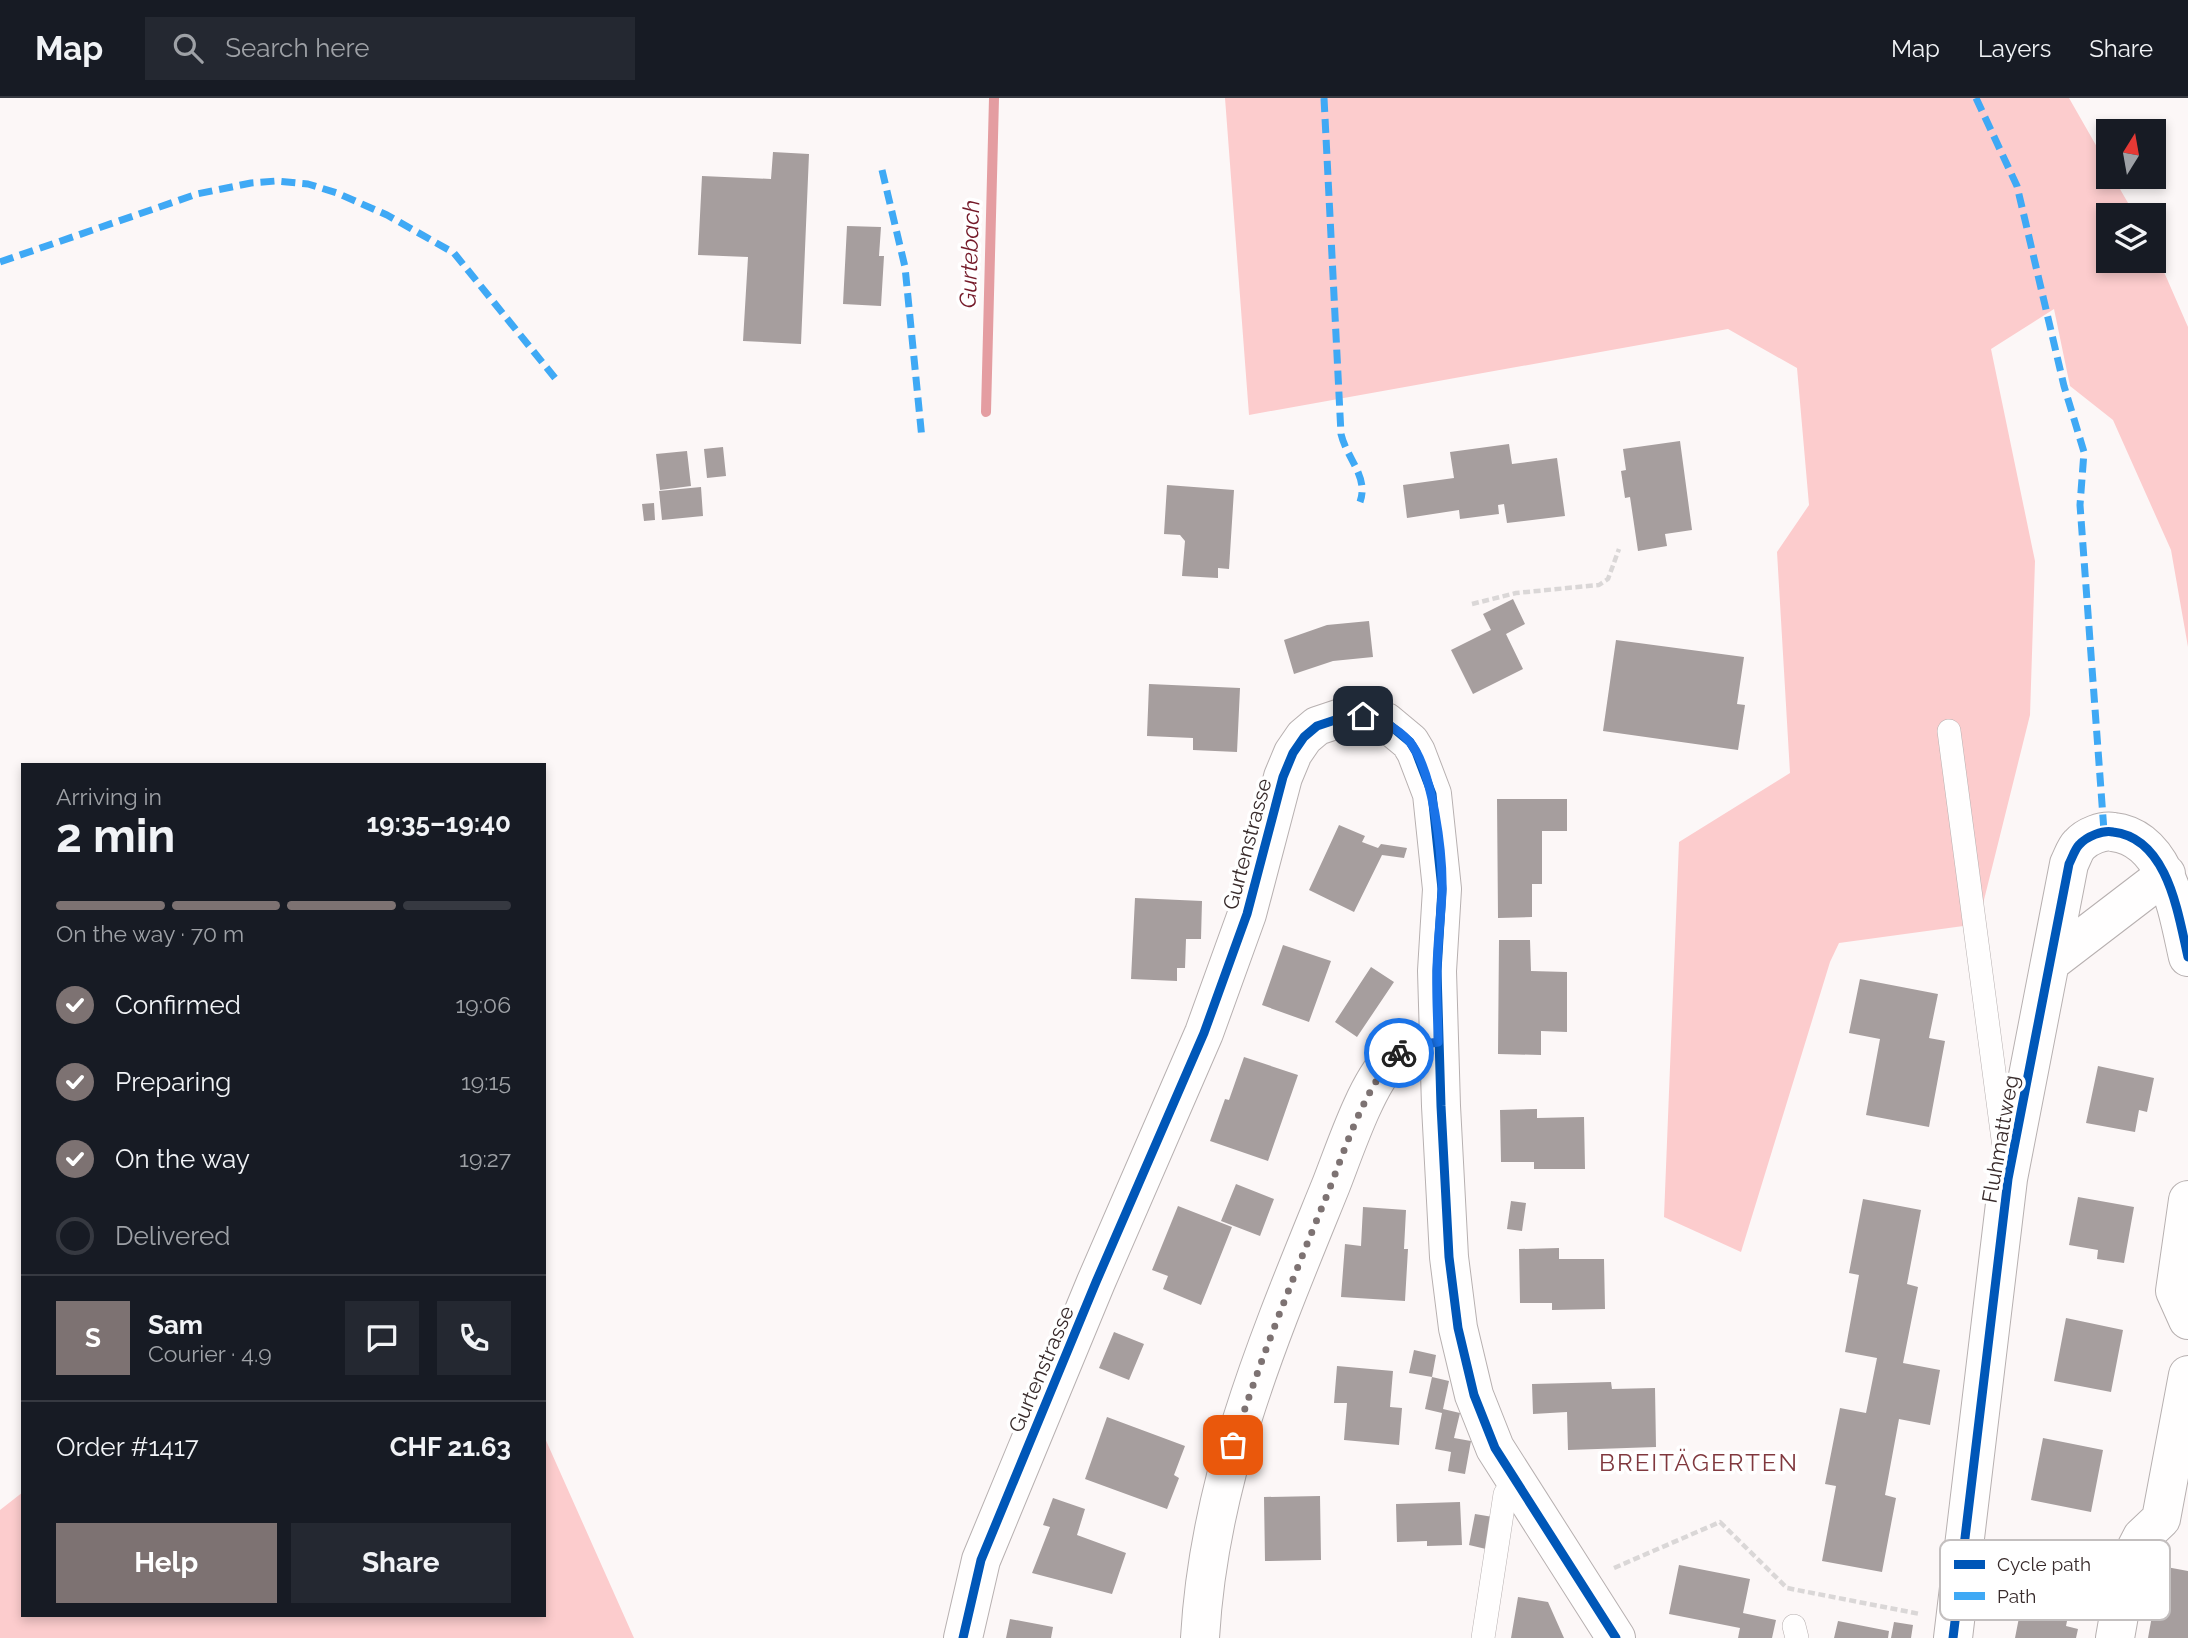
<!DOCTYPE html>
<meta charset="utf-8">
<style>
:root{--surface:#171b24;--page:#242831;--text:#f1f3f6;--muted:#9ea1a6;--line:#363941;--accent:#7d7272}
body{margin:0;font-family:Raleway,sans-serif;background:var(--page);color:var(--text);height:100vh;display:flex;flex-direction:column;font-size:26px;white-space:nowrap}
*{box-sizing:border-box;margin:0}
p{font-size:23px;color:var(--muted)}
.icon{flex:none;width:38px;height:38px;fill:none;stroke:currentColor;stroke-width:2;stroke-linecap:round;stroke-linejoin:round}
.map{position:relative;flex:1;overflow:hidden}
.details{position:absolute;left:21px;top:665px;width:525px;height:854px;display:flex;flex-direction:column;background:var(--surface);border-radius:0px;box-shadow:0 4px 10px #0003}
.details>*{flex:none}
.needle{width:46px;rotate:11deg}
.buttons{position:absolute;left:2096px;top:21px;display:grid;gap:14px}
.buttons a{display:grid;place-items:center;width:70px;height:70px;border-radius:0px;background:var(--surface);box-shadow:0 4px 10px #0003;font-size:35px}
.pin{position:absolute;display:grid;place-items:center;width:60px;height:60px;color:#fff;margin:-30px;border-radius:14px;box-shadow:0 4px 10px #0006}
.courier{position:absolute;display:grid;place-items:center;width:70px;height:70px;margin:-35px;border:5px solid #1a73e8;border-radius:50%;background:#fff;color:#222;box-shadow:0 2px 9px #0007}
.overview em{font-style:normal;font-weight:700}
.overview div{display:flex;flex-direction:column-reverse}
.overview{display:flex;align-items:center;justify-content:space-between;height:119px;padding:0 35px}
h1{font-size:46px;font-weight:700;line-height:52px}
.bar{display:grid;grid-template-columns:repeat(4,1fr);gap:10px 7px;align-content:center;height:84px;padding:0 35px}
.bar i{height:9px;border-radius:5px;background:var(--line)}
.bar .selected{background:var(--accent)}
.bar p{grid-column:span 4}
.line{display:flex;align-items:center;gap:18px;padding:0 35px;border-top:2px solid var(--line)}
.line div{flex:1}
.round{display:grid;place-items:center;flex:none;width:74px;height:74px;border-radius:0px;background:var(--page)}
ol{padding:0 35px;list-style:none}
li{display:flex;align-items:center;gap:21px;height:77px}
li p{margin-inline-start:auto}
li .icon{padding:7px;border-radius:50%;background:var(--accent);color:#fff;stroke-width:4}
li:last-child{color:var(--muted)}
li i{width:38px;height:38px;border:4px solid var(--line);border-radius:50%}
.cta{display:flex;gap:14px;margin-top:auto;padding:14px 35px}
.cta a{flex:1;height:80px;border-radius:0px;background:var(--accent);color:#fff;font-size:28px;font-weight:700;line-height:80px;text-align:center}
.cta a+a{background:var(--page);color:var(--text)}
header{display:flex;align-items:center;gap:42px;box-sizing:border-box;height:98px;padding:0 35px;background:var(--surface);border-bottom:2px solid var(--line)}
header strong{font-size:33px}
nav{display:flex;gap:38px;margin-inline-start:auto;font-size:24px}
.search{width:490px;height:63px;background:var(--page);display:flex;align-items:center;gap:18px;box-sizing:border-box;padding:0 24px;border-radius:0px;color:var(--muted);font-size:26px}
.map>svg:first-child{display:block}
</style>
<header>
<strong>Map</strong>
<div class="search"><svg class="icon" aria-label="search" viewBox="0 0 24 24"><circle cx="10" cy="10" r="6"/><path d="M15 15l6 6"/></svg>Search here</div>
<nav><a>Map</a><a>Layers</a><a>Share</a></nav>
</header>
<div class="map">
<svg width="2188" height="1540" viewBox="0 0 2188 1540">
<rect width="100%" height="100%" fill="#fcf7f7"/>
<path fill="#fccccd" d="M1225,0h844l40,70v9h4l22,38h-26v46h45v-12l34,78v320l-17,-97 -58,-130 -43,-34 -16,-77 -63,40 44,212 -5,154 -52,209 -139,19 -9,19 -89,290 -77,-35 15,-375 111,-69 -13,-221 32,-47 -12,-137 -69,-39 -479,86z
M544,1338l90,202h-634v-128l23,-18v123h521z"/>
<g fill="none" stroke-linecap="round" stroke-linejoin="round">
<path stroke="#e49da1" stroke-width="10" d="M986,314l8,-314"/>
</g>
<path fill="#a69e9e" d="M773,54l36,2 -8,190 -58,-3 5,-84 -50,-2 4,-79 69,3z
M847,128l34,1 -2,29h5l-3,50 -38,-2z
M1680,343l12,89 -27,4 2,12 -29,5 -8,-54 -5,1 -4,-27 5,-1 -3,-21z
M1509,346l3,20 45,-6 8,58 -58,7 -3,-19 -6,1 1,9 -39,5 -1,-9 -52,8 -4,-33 51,-7 -4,-26z
M723,349l3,29 -19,2 -3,-29z
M687,353l4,35 -31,4 -4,-36z
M1167,387l67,5 -5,79 -11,-1v10l-36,-2 3,-35 -5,-6 -16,-1z
M701,389l2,29 -41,4 -3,-29z
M654,405l1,17 -11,1 -2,-17z
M1513,501l12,25 -19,10 17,35 -50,25 -22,-44 40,-20 -8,-16z
M1369,523l4,36 -40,4 -39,13 -10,-34 43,-15z
M1616,542l128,17 -7,47 8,1 -7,45 -135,-19z
M1149,586l91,4 -3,64 -44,-2v-12l-46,-2z
M1497,701h70v32h-25v53h-10v33l-34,1z
M1339,727l26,11 -3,6 16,6 3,-4 26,4 -3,10 -22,-3 -28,57 -45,-22z
M1135,800l67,3 -1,38h-15l-1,29h-8v13l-46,-2z
M1499,842h31l1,31 36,1v60l-26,-1v24l-43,-1z
M1283,847l48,16 -22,61 -47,-17z
M1371,869l23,15 -37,55 -22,-15z
M1860,881l78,15 -9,44 16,3 -16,86 -63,-12 14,-76 -31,-6z
M1244,959l54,18 -30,86 -58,-20 15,-42 4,1z
M2098,968l56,12 -7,34 -8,-2 -4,22 -49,-9z
M1537,1011v9l47,-1 1,52h-51v-7h-33l-1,-52z
M1236,1086l38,15 -14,37 -39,-15z
M2078,1099l56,10 -10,56 -27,-4 1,-9 -29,-5z
M1863,1101l58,11 -14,74 11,3 -15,76 37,7 -10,55 -31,-6 -14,76 11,3 -14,74 -60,-11 14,-75 -11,-2 15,-76 26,5 11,-55 -32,-6 14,-77 -10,-2z
M1511,1103l15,2 -4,28 -15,-2z
M1178,1108l54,21 -31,78 -38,-16 5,-13 -16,-6z
M1363,1109l43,3 -2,39h4l-3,52 -64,-4 4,-53 16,2z
M1559,1150v11h45l1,50 -53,1v-7h-32l-1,-54z
M2066,1220l57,12 -12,62 -57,-11z
M1114,1234l30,12 -15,36 -30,-12z
M1414,1252l22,5 -4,22 -23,-4z
M1337,1268l56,5 -3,36 12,1 -3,37 -55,-5 3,-37h-13z
M1432,1279l17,4 -6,28 17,4 -6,25 17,3 -6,33 -17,-3 3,-19 -16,-3 7,-36 -17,-4z
M1611,1284l1,7 43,-1 1,59 -88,3 -1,-38 -34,2 -1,-30z
M1107,1319l78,29 -11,29 5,3 -12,31 -82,-30z
M2043,1340l60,12 -12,62 -60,-12z
M1320,1398l1,64 -56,1 -1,-64z
M1053,1400l32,11 -8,26 49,18 -14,41 -80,-21 18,-46 -7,-2z
M1460,1404l2,43 -35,1v-5l-30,1 -1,-38z
M1475,1416l18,3 -7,32 -17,-4z
M1679,1467l71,14 -7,34 33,7 -4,18h-34l2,-10 -71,-14z
M2161,1468l27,5v67h-40z
M2024,1494l47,9 -5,25 12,3 -2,9h-61z
M1518,1499l30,5 16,36h-53z
M1010,1521l43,8 -2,11h-45z
M1838,1523l51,10 -1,7h-54z
M1894,1524l19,3 -2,13h-20z"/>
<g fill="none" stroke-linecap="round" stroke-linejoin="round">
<defs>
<path id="lane" d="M1949,633l55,416
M1794,1528l3,12
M1483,1540l22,-144 10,-13"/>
<path id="street" d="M2051,864l115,-88
M2188,1102l-13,91 13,29
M963,1540l18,-78 115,-278 108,-249 43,-119 36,-137 10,-24 11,-16 13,-11 30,-10h16l23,6 24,20 6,10 16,42 10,95 -5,82 4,135 8,151 9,71 16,67 21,53 121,190
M1200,1540c9,-162 71,-305 131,-453 13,-33 35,-100 59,-124 14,-14 30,-16 48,-19
M1953,1540l55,-459 61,-315c3,-6 6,-15 10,-19 8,-9 24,-15 34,-13 55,6 65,82 75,125
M2115,1540l13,-74 14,-27 19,-18 27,-144"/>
</defs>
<use href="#lane" stroke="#b7b0b0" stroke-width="24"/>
<use href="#street" stroke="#b7b0b0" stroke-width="40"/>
<path stroke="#dad7d7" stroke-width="4.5" stroke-dasharray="7 3.5" stroke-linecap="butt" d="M1472,506l44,-11 83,-8 9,-6 11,-30
M2000,1454l49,7 6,-7 37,6
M1614,1470l106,-46 67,66 133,26"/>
<use href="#lane" stroke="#fffefe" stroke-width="23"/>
<use href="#street" stroke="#fffefe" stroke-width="38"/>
<path stroke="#3fa9f5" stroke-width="7" stroke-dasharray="14 7" stroke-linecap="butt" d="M1324,0l17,336c6,25 28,43 19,68
M1976,0l41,88 47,200 20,66 -4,53 24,326
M882,72l23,97 17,172
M0,164l197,-68 54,-11 25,-2 32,3 29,9 50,22 67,38 101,125"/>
<defs>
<path id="cycleway" d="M963,1540l18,-78 115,-278 108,-249 43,-119 36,-137 10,-24 11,-16 13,-11 30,-10h16l23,6 24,20 6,10 16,42 10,95 -5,82 4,135 8,151 9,71 16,67 21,53 121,190
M1953,1540l55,-459 61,-315c3,-6 6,-15 10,-19 8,-9 24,-15 34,-13 55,6 65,82 75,125"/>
</defs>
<use href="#cycleway" stroke="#fff" stroke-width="13"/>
<use href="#cycleway" stroke="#0057b8" stroke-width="9"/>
</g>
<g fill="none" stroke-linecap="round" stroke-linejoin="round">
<path stroke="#7d7272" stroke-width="7" stroke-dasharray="0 12.6" d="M1233,1347c27,-85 60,-167 94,-250 17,-42 38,-112 72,-142"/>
<path stroke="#1a73e8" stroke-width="9" d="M1363,618c19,5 33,11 46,25 24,28 34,114 33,151 -1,26 -5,53 -5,80 -1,23 1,46 1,70l-25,4 -14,7"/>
</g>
<g text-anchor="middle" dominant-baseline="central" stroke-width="7" stroke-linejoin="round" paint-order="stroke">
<g font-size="21" fill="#382b2b" stroke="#fff">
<text transform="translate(1247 746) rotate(-75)">Gurtenstrasse</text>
<text transform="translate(2000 1041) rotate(-80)">Fluhmattweg</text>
<text transform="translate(1041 1271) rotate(-67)">Gurtenstrasse</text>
</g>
<g font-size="23" font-style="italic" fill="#741928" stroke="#fff">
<text transform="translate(969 156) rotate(-88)">Gurtebach</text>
</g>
<g font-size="24" letter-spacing="2" fill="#80383e" stroke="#fff">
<text x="1699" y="1364">BREITÄGERTEN</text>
</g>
</g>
<rect x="1940" y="1442" width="230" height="80" rx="10" fill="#fff" stroke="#c3bfbf" stroke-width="2"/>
<rect x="1954" y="1462" width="31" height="9" fill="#0057b8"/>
<rect x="1954" y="1494" width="31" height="8" fill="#3fa9f5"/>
<g font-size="19" fill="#382b2b">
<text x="1997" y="1473">Cycle path</text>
<text x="1997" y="1505">Path</text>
</g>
</svg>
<div class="buttons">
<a><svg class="needle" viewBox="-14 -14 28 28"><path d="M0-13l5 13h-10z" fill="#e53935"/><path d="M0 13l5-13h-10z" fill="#9ea1a6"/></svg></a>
<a><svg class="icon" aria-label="layers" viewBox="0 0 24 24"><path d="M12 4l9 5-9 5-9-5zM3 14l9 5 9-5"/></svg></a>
</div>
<div class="pin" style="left:1233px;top:1347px;background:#ea580c"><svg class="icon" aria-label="bag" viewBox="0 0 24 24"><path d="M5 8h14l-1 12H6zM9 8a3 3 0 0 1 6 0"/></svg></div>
<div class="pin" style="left:1363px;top:618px;background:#1f2937"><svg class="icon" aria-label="home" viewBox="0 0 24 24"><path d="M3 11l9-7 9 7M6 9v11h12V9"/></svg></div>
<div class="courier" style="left:1399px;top:955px"><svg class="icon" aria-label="bike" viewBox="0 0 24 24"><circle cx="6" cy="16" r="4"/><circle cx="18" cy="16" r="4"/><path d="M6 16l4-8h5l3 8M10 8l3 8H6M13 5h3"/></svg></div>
<section class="details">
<div class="overview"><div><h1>2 min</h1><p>Arriving in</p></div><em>19:35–19:40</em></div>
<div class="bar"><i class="selected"></i><i class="selected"></i><i class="selected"></i><i></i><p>On the way · 70 m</p></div>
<ol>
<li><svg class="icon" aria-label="check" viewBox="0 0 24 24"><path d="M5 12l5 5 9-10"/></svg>Confirmed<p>19:06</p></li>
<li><svg class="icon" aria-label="check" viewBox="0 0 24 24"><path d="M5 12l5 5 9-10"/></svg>Preparing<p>19:15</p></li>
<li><svg class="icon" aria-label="check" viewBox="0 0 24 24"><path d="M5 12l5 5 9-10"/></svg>On the way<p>19:27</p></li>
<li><i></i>Delivered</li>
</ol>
<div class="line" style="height:126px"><b class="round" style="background:var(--accent);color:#fff">S</b><div><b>Sam</b><p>Courier · 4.9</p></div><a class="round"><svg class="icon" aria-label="chat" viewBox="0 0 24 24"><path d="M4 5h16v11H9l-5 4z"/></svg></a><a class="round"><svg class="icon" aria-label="phone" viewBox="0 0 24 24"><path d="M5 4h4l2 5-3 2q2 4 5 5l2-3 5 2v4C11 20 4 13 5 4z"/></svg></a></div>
<div class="line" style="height:91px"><div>Order #1417</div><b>CHF 21.63</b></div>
<div class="cta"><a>Help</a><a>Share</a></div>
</section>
</div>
